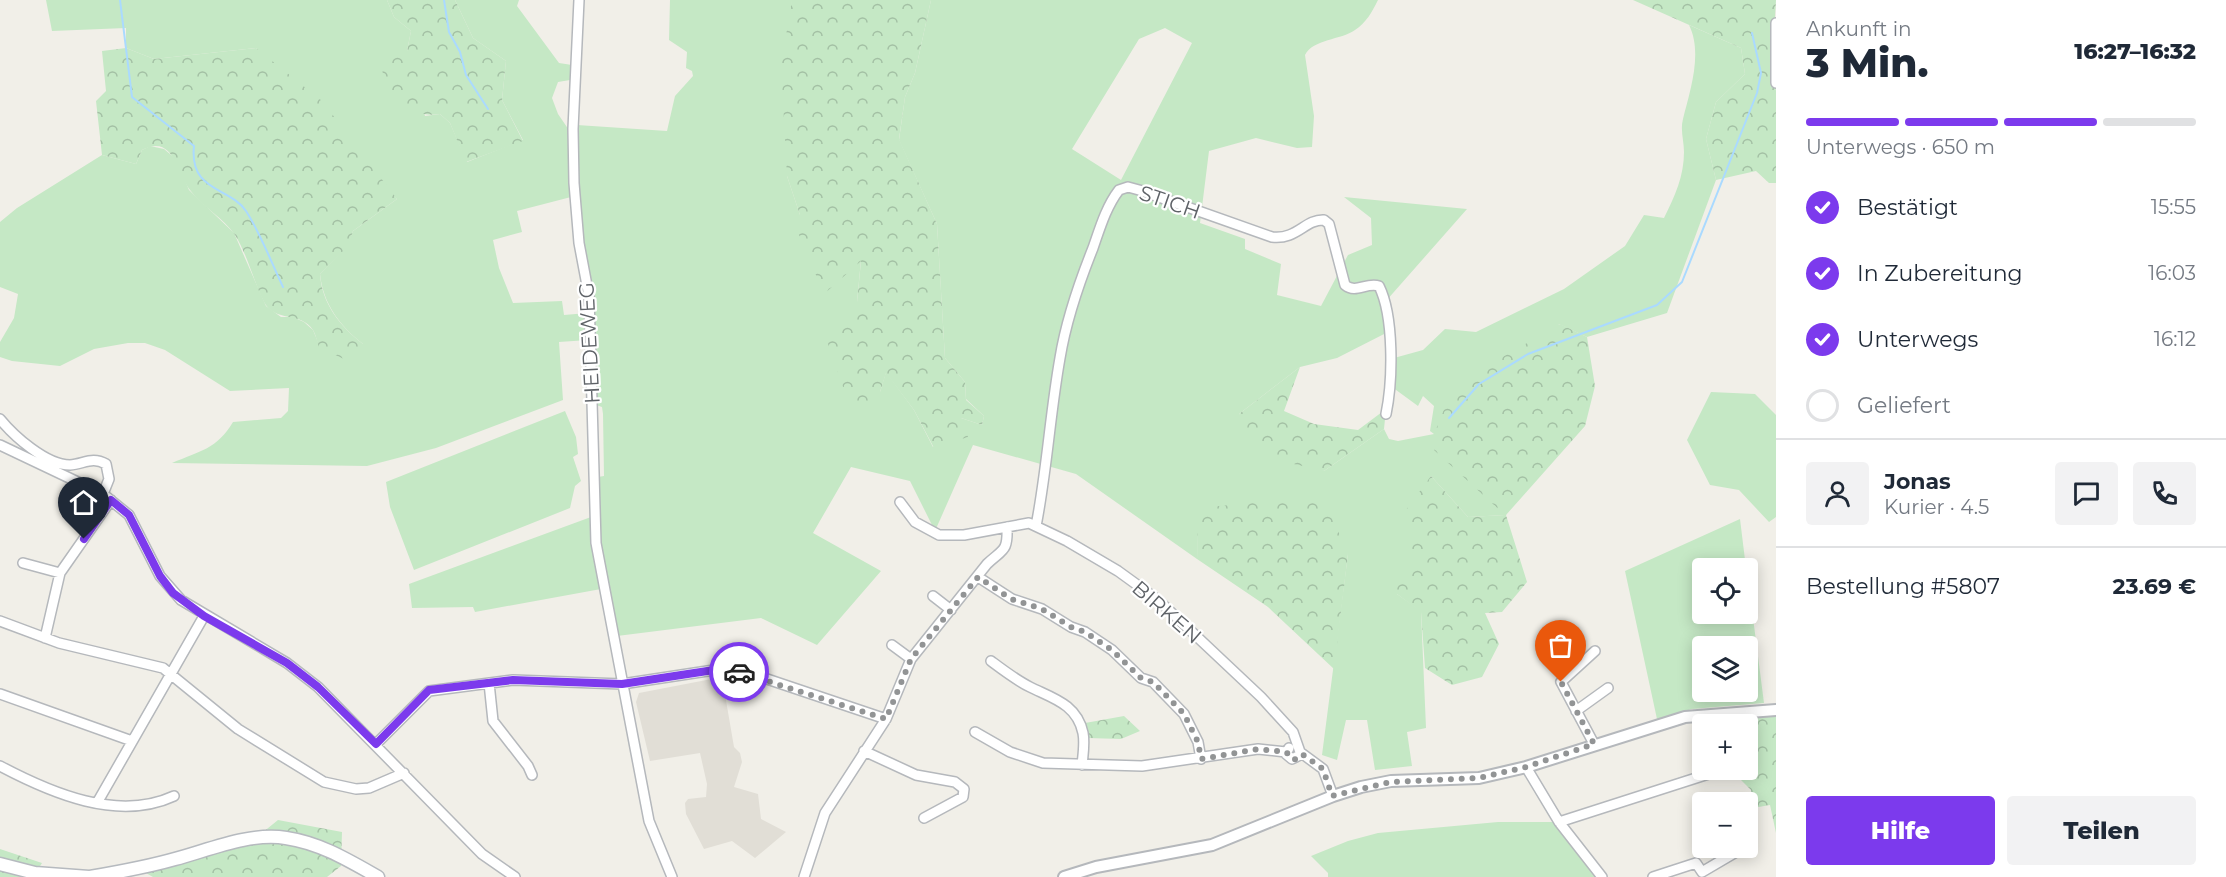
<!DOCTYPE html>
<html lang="de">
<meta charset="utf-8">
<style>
:root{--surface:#fff;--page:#f2f2f3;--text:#1f2937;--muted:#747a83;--line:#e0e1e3;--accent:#7c3aed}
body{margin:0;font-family:Montserrat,sans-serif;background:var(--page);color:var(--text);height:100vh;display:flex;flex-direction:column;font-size:22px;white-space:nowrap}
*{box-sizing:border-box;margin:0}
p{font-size:20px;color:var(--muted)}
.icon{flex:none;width:33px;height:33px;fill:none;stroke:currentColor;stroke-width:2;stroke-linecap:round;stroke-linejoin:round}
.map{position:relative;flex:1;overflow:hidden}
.sheet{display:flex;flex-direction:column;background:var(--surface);width:450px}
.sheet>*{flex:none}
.tools{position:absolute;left:1692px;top:558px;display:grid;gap:12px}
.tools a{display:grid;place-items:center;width:66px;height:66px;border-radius:6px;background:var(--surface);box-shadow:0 3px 15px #0003;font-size:30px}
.pin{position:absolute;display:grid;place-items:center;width:51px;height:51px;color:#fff;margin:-62px -26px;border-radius:50% 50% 50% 0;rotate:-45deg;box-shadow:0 0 6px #0007}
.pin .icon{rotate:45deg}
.courier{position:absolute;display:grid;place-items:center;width:60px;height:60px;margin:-30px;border:4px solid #7c3aed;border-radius:50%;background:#fff;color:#222;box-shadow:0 2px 8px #0007}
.headline em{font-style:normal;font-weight:800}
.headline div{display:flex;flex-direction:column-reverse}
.headline{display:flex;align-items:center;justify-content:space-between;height:102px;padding:0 30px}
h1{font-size:39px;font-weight:800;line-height:45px}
.bar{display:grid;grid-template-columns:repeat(4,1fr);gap:9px 6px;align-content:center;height:72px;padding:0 30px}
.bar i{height:8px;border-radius:4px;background:var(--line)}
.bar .selected{background:var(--accent)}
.bar p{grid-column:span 4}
.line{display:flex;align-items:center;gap:15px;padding:0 30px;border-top:2px solid var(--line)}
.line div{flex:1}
.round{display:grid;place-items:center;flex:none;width:63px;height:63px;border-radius:6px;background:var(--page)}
ol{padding:0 30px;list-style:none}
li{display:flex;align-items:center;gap:18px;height:66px}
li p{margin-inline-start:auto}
li .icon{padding:6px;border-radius:50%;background:var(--accent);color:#fff;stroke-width:4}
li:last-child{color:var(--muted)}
li i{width:33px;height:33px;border:3px solid var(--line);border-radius:50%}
.action{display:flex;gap:12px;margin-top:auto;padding:12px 30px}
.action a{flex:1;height:69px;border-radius:6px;background:var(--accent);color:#fff;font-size:24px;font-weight:800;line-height:69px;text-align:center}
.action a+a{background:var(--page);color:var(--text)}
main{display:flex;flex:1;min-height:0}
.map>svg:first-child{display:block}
</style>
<main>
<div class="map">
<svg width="1776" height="877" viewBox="0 0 1776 877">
<defs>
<pattern id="forest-crowns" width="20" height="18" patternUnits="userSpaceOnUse" patternTransform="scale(1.5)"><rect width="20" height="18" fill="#c5e8c5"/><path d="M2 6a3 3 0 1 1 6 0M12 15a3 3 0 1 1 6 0" fill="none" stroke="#a3c0a4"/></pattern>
</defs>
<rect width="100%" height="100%" fill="#f1efe8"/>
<path fill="#e1ded6" d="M722,677l12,70 6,6 2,9 -8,25 24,7 3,25 25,13 -31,26 -23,-17 -28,8 -18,-35 -1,-11 3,-4 18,-2 1,-13 -7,-31 -50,8 -14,-59 3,-9z"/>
<path fill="#c5e8c5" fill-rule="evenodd" d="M46,0h341l7,17 17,14 -4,20 18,65 15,-2 10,9 17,39 56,-22 -21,-40 4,-39 -33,-23 -18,-38h64l-2,6 42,57 13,2 -2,15 -12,2 -6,16 6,16 13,19v64l-54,14 5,21 -29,8 6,28 14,35 49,-2 2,14 23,-2 1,27 -29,2 4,58 -127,48 -69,18 -195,-3c28,-12 45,-14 61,-41l48,-4 7,-7 1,-23 -59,3 -65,-41 -20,-7h-17l-34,6 -34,17 -48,-5 -12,-4v-15l14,-24 4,-24 -18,-7v-65l17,-14 85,-53 34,9 6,-14 8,-4 14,3 12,10 13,31 45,43 32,73 15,11h12l11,5 9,8 7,17 43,-3c-23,-18 -40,-40 -43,-70l27,-28 6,-15 44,-32 -141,-151 -102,11 -28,-11v-20l-74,3z
M670,0h122l-5,176 13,39v20l61,25 -4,42 23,90 6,-20 28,38 19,37 28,-29 21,7 2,-9 -18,-17 -1,-17 -20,-24 -8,-134 -38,-84 6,-43 10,-24 16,-73h447c-6,12 -12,23 -23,30 -14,10 -42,9 -50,25l9,61 -2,31 -15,1 -41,-10 -47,13 -9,72 45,16v10l36,15 -4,31 44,11 27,-51 24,-10 -1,-27 -27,-21 123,12 -81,92 2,31 -51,26 -37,9 -61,47 85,57 60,-42 5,10 9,2 36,-7 -4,-3 4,-25 -11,-10 -5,10 -26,-19 2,-29 29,-8 22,-21 31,3 88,-43 61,-43 19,-31 20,3c11,-22 20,-42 20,-66 0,-11 -4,-22 -1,-33 7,-28 20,-66 6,-94l52,23 4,26 -29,28 -10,37 10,41 -49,133 -80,24 -28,-13 -53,191 -38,2 -37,-41 -16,84 -18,34 24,17 5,117 -19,4 5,34 -37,4 -8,-50h-21l-9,40 -15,-5 26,-201 -149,-46 -2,51 -121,-85 -103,-29 -38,86 -25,-50 -59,-14 -38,66 68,38 -64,74 -56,-27 -144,18 -20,-116 1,-43 6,-1 -1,-62 -1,-7 -6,-2 -2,-96 -15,-95 -2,-89 90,6 8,-35 18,-20 -1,-5 -6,-3 1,-16 -18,-12zM1165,28l27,15 -71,137 -49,-31 67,-110z
M1711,392l44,2 21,21v102l-7,5 -30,-32 -29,-5 -23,-45z
M565,411l11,26 2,17 -5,3 8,24 -6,5 -5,22 -156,62 -24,-63 -4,-25z
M591,517l10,72 -126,23 -2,-5 -61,1 -3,-24z
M1740,519l6,49h-44v46h46v-35l16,124 -72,6 -35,10 -32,-148zM1702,646h46v46h-46z
M1498,822h61l43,55h-274v-4l-17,-17 37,-15 30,-8z"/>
<path fill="url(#forest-crowns)" d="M387,0h68l18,38 33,23 -4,39 21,41 -57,21 -16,-39 -10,-9c-28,4 -36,-11 -56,-28l-3,-30 26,-5 4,-20 -17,-14z
M792,0h139l-16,73 -10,24 -6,42 38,85 8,134 20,24 1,18 18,16 -2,9 -21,-7 7,19 -34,11 -20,-38 -28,-37 -6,19 -14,22 -16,-7 -24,-69 31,-36 4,-41 -37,33 -25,-59 1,-20 -13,-39 -6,-111z
M1633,0h143l-4,65 4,26v92h-7l-13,-12 -40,9 -10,-41 10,-37 29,-28 -4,-26z
M126,48l28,11 102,-11 66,53 75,98 -44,32 -5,15 -28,28c2,30 20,52 43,70l-2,16 -5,5 -37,-18c-2,-5 -3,-12 -6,-17 -12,-19 -38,-7 -49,-28 -11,-22 -16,-46 -29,-67 -11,-17 -33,-28 -45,-45 -13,-16 -16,-57 -48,-40l-6,14 -34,-9 -6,-54 10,-10 -4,-40z
M1560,324l27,13 8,49 -10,40 -79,89 21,67 -25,30 -17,1 14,31 -17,33 -30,8 -27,-17 -4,-56 -24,-18 -4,-23 21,-11 -8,-50 25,-34 37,41 37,-2 -71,-65v-16l20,-49z
M1300,367l-16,44 30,13 44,6 28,-21 -2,20 -60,42 -60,-14 -25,-43z
M1323,496l25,58 -14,115 -66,-62 -71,-48 1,-51z
M1124,716l16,15 -19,8 -34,-1 -2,-15z
M1776,716v117l-6,-28 -17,3 -2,-18 -17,-17 8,2 10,-9 -4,-12v-30h-37l-5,-7z
M278,820l64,12 -1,34 -14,11h-174l-14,-8 118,-32z
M0,849l42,14 -9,14h-33z"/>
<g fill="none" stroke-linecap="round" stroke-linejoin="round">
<path stroke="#aadaff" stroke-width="2" d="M120,0l12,97 62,49c-5,46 36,41 52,65 15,23 25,51 37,76
M444,0l5,32 11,20 6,23 22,34
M1449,418l30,-34 49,-30 129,-49 25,-23 75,-189 4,-20 -9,-40"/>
<defs>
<path id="minor" d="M579,0l-6,129 1,54 5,60 10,53 7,247 53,278 23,56
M1776,23v60
M0,419c14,17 46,46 70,46 14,-1 22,-9 36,-1l3,15 -6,15
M0,445l103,49 26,21 31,61 21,24 106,63 31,24 164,167 33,23
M900,502l15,20 24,13h25l65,-12 38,18 51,30 40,29 103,97 32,35 7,20 23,17 10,27
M1036,526c11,-56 14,-112 24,-168 6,-37 19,-75 33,-110 7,-20 13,-41 26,-58l9,-3 11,3 133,47c25,3 33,-18 52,-17l5,4 16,61c11,9 21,-3 34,1 15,30 14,94 7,128
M23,563l37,10
M978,577l34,22 30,10 29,18 14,5 27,18 29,28 12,4 31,32 14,28 3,17
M933,596l18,14
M0,621l59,22 104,25 75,61 86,53 32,7 13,-1 35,-15
M45,638l15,-65 51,-73
M892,645l19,14
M991,661c12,9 25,19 39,26 22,11 47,17 53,46 2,10 0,22 -1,32
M489,683l4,38 35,45 4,9
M0,694l132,47
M1576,711l32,-23
M975,732l35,20 33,11 99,3 116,-17 28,3
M376,744l53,-53 84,-11 109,4 92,-14 27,2 23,6 122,41
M1594,744l-33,-62 34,-31
M1289,748l-3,6 6,5 10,-5
M864,751l52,24 39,7 9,7 -1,8 -39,21
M0,766c51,27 118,56 174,30
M1526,767l33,55 43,55
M97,803l107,-187
M1559,822l162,-52
M804,877l21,-64 61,-94 25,-60 76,-95c16,-15 21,-12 20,-37
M1653,877l43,-14 6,9 34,-20"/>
<path id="tertiary" d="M1064,877l32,-10 116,-22 121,-49 28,-9 30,-6 88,-3 47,-11 159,-50 91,-7"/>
<path id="secondary" d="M0,864l35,9 54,4
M90,877c29,-5 57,-10 85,-18 34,-9 75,-27 111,-21 34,5 62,22 92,39"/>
</defs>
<use href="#minor" stroke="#b5b8bc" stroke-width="12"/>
<use href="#tertiary" stroke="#b5b8bc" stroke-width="14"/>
<use href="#secondary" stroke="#b6babf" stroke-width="15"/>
<use href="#minor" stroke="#fff" stroke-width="9"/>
<use href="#tertiary" stroke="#fff" stroke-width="10"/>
<use href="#secondary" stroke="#fff" stroke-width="12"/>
</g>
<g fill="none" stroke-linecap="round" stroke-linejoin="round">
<path stroke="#929495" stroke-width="6" stroke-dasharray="0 10.8" d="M739,672l147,47 25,-60 67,-82 33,22 31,10 29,18 14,5 27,18 29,28 12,4 31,32 14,28 3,17 57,-10 28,3 8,8 8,-6 21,15 9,27 59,-14 88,-4 47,-11 68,-23 -33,-62"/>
<path stroke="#7c3aed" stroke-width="8" d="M84,539l27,-39 18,15 31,61 13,17 31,23 83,47 31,24 58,57 53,-54 84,-10 109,4 92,-14 25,2"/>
</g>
<g text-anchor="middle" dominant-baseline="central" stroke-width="4.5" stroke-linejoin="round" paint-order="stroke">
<g font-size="21" fill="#5f6368" stroke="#fff">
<text transform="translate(1170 202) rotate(19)">STICH</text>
<text transform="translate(589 343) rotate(-93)">HEIDEWEG</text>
<text transform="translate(1167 612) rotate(41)">BIRKEN</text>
</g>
</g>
</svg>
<div class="tools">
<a><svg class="icon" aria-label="locate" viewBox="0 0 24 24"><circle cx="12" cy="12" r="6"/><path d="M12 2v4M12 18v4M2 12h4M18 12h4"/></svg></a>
<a><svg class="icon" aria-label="layers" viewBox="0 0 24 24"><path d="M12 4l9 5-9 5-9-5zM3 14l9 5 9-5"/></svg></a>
<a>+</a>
<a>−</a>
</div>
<div class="pin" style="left:1561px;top:682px;background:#ea580c"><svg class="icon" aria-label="bag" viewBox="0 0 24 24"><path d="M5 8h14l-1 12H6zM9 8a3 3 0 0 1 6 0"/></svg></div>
<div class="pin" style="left:84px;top:539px;background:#1f2937"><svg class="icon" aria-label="home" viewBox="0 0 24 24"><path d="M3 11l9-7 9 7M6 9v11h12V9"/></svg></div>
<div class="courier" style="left:739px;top:672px"><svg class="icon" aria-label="car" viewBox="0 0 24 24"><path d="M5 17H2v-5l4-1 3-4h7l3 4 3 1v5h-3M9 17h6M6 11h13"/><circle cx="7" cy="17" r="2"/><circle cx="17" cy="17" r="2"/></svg></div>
</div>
<section class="sheet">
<div class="headline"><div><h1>3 Min.</h1><p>Ankunft in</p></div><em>16:27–16:32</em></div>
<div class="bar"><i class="selected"></i><i class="selected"></i><i class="selected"></i><i></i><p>Unterwegs · 650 m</p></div>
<ol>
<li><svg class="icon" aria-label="check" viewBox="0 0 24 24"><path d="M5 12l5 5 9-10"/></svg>Bestätigt<p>15:55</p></li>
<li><svg class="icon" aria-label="check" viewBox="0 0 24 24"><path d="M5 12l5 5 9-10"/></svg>In Zubereitung<p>16:03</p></li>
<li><svg class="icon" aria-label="check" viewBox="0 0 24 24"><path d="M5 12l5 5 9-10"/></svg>Unterwegs<p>16:12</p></li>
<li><i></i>Geliefert</li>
</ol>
<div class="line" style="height:108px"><a class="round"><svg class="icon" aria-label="person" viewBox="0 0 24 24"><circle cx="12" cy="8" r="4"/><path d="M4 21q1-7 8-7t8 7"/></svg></a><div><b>Jonas</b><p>Kurier · 4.5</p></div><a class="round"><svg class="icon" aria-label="chat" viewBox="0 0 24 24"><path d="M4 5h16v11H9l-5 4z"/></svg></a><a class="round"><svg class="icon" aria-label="phone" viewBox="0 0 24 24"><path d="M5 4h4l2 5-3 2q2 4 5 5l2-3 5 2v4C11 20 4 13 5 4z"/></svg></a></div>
<div class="line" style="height:78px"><div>Bestellung #5807</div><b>23.69 €</b></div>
<div class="action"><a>Hilfe</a><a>Teilen</a></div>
</section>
</main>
